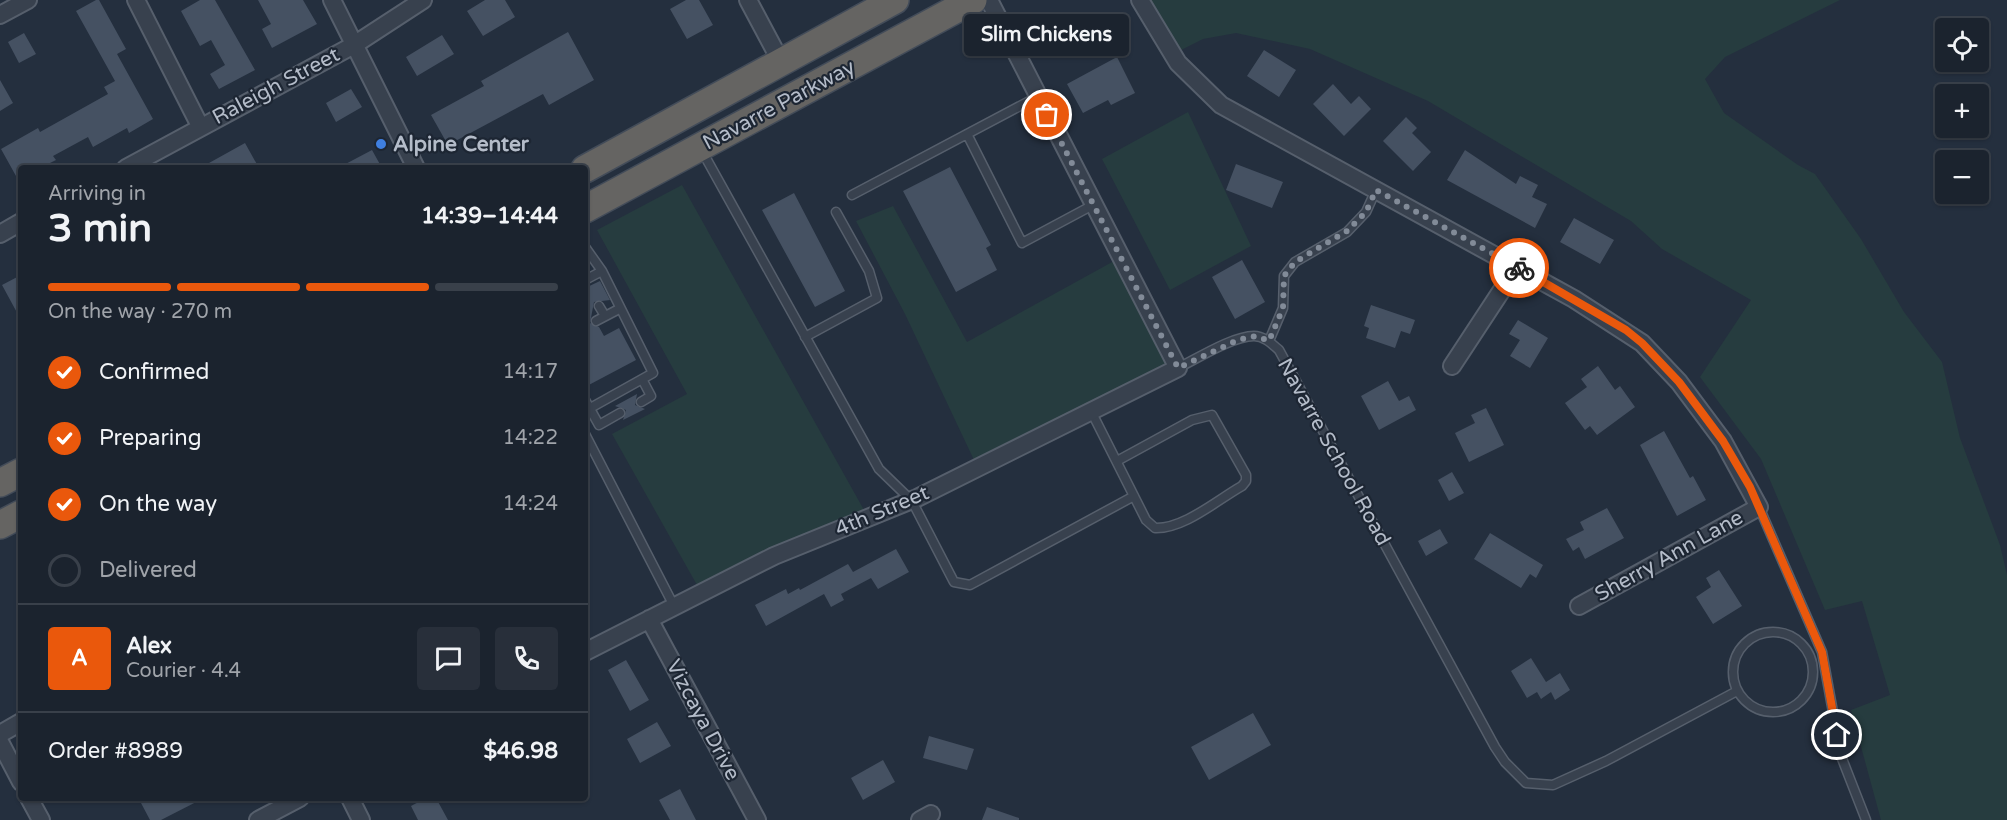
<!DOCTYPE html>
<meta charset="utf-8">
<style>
:root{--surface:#1b232e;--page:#282f3a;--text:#f1f3f6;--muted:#a0a4aa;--line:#39404a;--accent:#ea580c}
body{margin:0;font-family:"Varela Round",sans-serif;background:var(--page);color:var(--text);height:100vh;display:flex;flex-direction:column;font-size:22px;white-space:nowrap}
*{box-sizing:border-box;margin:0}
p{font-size:20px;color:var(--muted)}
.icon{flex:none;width:33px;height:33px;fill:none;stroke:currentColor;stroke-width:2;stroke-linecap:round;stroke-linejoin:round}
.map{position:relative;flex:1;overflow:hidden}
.details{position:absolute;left:18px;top:165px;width:570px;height:636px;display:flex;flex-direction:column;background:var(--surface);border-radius:6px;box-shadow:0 2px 4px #0004,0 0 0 2px var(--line)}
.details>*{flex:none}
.fabs{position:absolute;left:1935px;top:18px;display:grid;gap:12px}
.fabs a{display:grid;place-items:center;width:54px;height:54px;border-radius:6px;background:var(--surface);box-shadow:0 2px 4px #0004,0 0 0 2px var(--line);font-size:30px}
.pin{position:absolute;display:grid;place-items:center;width:51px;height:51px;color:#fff;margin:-26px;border:3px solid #fff;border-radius:50%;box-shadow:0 2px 6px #0007}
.courier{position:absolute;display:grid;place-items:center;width:60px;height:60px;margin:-30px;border:4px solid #ea580c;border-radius:50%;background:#fff;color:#222;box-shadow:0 2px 8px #0007}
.bubble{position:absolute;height:42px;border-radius:6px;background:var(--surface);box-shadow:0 2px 4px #0004,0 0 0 2px var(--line);font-size:20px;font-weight:700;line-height:42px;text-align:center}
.summary em{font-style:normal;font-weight:700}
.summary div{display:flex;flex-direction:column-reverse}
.summary{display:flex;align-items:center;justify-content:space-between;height:102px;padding:0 30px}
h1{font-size:39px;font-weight:700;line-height:45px}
.bar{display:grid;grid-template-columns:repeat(4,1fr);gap:9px 6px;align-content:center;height:72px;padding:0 30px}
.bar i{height:8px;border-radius:4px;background:var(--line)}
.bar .on{background:var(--accent)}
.bar p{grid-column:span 4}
.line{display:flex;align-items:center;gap:15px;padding:0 30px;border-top:2px solid var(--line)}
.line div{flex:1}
.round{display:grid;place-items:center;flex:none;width:63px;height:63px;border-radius:6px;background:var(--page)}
ol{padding:0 30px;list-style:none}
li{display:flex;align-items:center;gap:18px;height:66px}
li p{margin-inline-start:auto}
li .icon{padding:6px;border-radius:50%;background:var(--accent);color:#fff;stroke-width:4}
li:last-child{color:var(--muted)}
li i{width:33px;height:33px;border:3px solid var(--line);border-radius:50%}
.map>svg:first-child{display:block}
</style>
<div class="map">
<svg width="2007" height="820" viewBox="0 0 2007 820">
<rect width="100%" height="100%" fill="#242f3e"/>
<path fill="#263c3f" d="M1149,0h691l-115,57 -20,22 19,34 74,52 17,9 46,65 43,73 38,50 18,76 40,107 7,30v245h-126l-30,-110 39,-15 -28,-94 -37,9 -64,-151 -61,-82 51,-77 -89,-51 -31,-28 -203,-120 -118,-52 -74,-16 -33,6 -24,12z
M1188,112l63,134 -81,44 -68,-131z
M682,185l182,325 -93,38 -74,37 -85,-151 75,-40 -90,-164z
M893,206l74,136 147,-81 53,102 -193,97 -69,-146 -49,-93z"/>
<path fill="#455162" d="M96,0h3l27,49 -9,5 36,65 -24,14 -2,-5 -34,19 -5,-10 -35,19 3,4 -16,8h-19v17l-20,-36 37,-21 2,4 68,-38 -4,-7 11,-6 -39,-70z
M200,0h15l40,70 -36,19 -9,-15 15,-9 -14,-25 -11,6 -19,-35z
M258,0h45l14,24 -45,24 -10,-19 9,-5z
M485,0h20l10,17 -32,19 -16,-25z
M686,0h13l14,25 -26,14 -17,-30z
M568,32l26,48 -45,25 -6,-11 -95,51 -17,-30 53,-29 -3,-5z
M24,33l12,21 -17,9 -11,-21z
M442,35l12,19 -37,22 -11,-19z
M1264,50l32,20 -17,27 -32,-21z
M1117,57l18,36 -24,12 -3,-5 -25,13 -16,-29z
M0,80l13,23 -13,8z
M1333,84l18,20 8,-8 12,13 -27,27 -31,-32z
M351,89l11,18 -26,15 -10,-19z
M1406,117l11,11 -5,5 19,19 -18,19 -30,-30z
M245,143l14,25h-59z
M372,150l10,18h-44z
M1465,150l51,34 4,-8 18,9 -6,12 15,7 -12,24 -88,-48z
M1236,164l47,18 -11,26 -46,-18z
M950,167l41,78 -5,3 11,22 -41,22 -53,-101z
M794,193l51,98 -30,16 -53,-97z
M1574,218l40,22 -14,24 -40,-22z
M1242,260l23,42 -30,17 -23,-42z
M21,275v45l-19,-35z
M600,281l10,19 -16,2 -4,21 9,4 5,9 15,-8 17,32 -51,27v-99z
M1371,305l44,15 -5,14 -9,-3 -6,17 -29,-10 3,-10 -5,-2z
M1518,320l30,18 -18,30 -20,-12 10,-16 -11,-6z
M1598,366l17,24 5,-4 15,21 -38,28 -7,-9 -5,4 -20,-27 22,-16 -6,-8z
M1388,381l11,20 10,-5 7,14 -37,20 -18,-34z
M637,394l-2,11 10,4 -22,11 3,-10 -11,-4z
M1486,408l18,37 -35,17 -14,-29 20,-10 -4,-8z
M1664,431l26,47 3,-2 13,24 -29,16 -37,-71z
M1452,472l12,21 -15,8 -11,-21z
M1607,508l17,30 -39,21 -6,-12 -6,4 -7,-12 18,-9 -4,-8z
M1440,529l8,14 -22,13 -8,-15z
M1490,533l53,32 -7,13 -6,-4 -9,14 -47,-29z
M896,549l13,23 -31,17 -7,-11 -30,16 3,6 -13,7 -7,-13 -58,32 -11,-21 31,-16 2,5 11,-6 1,2 48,-26 5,8z
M1719,570l23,36 -29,18 -17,-27 15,-10 -5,-9z
M1531,658l15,24 14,-9 10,17 -15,10 -4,-8 -10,7 -4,-7 -10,6 -16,-27z
M626,660l23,40 -19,11 -22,-41z
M1253,713l18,32 -62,35 -18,-33z
M657,722l14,24 -31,17 -13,-24z
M929,736l45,13 -7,21 -44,-12z
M883,760l12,22 -32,18 -12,-22z
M680,789l16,31h-26l-11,-20z
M150,798h54l-43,22h-11l-9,-17z
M426,798h10l12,22h-30l-7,-14z
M987,807l32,11v2h-37z"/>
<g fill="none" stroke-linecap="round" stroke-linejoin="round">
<defs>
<path id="service" d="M967,134l55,109 71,-38
M702,151l177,318 33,32 42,81 16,3 164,-89
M852,195l185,-98
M585,247l17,24
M585,280l17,-9 51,102 -68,38
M599,306l6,10
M596,321l23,-12
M805,337l72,-39 -8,-27 -33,-59
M1269,341l14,-33 1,-32 11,-14 52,-30 19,-20 10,-22
M1178,368c20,-10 55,-32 76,-32 10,0 18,8 25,14l216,397 10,15 21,21 27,2 53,-24 131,-70
M585,400l14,25 21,-12
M641,402l10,-6 -9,-17
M1091,411l55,109 9,8c29,1 62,-28 87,-42l4,-5v-6l-34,-60 -20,5 -75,41
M585,434l89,172
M1759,507l63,145 19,104 25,64
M1733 672a40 40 0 1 1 80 0a40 40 0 1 1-80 0Z"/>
<path id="minor" d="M136,0l64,126
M332,0l84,168
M748,0l33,62
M1140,0l38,63 43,42 353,194 68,44 37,39 44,59 36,66 -180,99
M0,15l28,-15
M126,168l228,-123 69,-45
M0,234l21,-12
M1452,366l65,-99
M649,619l108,201
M585,652l189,-96 143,-58 261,-130 -189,-368
M0,734l21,-12
M0,742l21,40
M29,798l12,22
M350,798l11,22
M258,820l42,-22
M920,820l11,-6"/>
<path id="trunk" d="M585,169l310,-169
M585,209l388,-209
M0,483l21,-11
M0,525l21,-11"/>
</defs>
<use href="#service" stroke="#565f6c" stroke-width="11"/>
<use href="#minor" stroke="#565f6c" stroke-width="20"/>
<use href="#trunk" stroke="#434c59" stroke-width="30"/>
<use href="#service" stroke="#38414e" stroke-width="8"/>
<use href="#minor" stroke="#38414e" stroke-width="16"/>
<use href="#trunk" stroke="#656462" stroke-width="27"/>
</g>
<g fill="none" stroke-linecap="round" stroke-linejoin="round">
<path stroke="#828b98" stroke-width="6" stroke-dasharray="0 10.8" d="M1047,115l131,253 60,-28 18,-4 13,5 14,-33 1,-32 11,-14 52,-31 19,-19 10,-22 143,78"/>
<path stroke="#ea580c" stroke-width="8" d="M1519,268l107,62 16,13 37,39 44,59 27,46 72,165 15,83"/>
</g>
<circle fill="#3f7fe0" stroke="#1d2633" stroke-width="2" cx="381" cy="144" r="6"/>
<g text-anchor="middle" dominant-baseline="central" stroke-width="4.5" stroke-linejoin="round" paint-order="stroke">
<g font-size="21" fill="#b4bcc9" stroke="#1d2633">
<text transform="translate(276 86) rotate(-28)">Raleigh Street</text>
<text transform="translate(779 105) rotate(-28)">Navarre Parkway</text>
<text transform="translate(1334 452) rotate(61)">Navarre School Road</text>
<text transform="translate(882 511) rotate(-23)">4th Street</text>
<text transform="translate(1669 556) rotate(-29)">Sherry Ann Lane</text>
<text transform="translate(703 720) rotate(62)">Vizcaya Drive</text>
</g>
<g font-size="21" font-weight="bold" fill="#b4bcc9" stroke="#1d2633" text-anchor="start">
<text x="393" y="144">Alpine Center</text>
</g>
</g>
</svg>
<div class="fabs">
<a><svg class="icon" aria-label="locate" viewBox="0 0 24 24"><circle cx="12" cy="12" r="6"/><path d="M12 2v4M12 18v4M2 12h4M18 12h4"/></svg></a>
<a>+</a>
<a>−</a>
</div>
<div class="pin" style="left:1047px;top:115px;background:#ea580c"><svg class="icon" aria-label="bag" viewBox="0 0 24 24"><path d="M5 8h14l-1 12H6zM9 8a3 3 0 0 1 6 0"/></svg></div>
<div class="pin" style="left:1837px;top:735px;background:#1f2937"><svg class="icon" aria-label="home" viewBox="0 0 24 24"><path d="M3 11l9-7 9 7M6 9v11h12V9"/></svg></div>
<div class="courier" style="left:1519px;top:268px"><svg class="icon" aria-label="bike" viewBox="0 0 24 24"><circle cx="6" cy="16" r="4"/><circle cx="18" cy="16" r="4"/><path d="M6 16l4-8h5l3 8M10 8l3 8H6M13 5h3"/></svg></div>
<div class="bubble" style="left:964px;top:14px;width:165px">Slim Chickens</div>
<section class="details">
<div class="summary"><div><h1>3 min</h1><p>Arriving in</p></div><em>14:39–14:44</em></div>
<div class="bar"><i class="on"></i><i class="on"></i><i class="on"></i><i></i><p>On the way · 270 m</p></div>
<ol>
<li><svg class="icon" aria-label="check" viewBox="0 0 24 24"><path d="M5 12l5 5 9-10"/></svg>Confirmed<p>14:17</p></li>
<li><svg class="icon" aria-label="check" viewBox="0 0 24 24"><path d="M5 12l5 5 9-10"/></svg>Preparing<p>14:22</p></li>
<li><svg class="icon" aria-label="check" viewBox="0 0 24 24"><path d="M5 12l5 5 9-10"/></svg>On the way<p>14:24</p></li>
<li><i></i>Delivered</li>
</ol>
<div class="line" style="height:108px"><b class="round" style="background:var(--accent);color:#fff">A</b><div><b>Alex</b><p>Courier · 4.4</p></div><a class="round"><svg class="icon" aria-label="chat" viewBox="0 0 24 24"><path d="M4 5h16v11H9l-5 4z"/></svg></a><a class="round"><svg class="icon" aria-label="phone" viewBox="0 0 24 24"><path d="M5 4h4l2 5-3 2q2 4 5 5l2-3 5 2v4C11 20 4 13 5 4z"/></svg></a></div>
<div class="line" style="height:78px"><div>Order #8989</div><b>$46.98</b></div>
</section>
</div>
